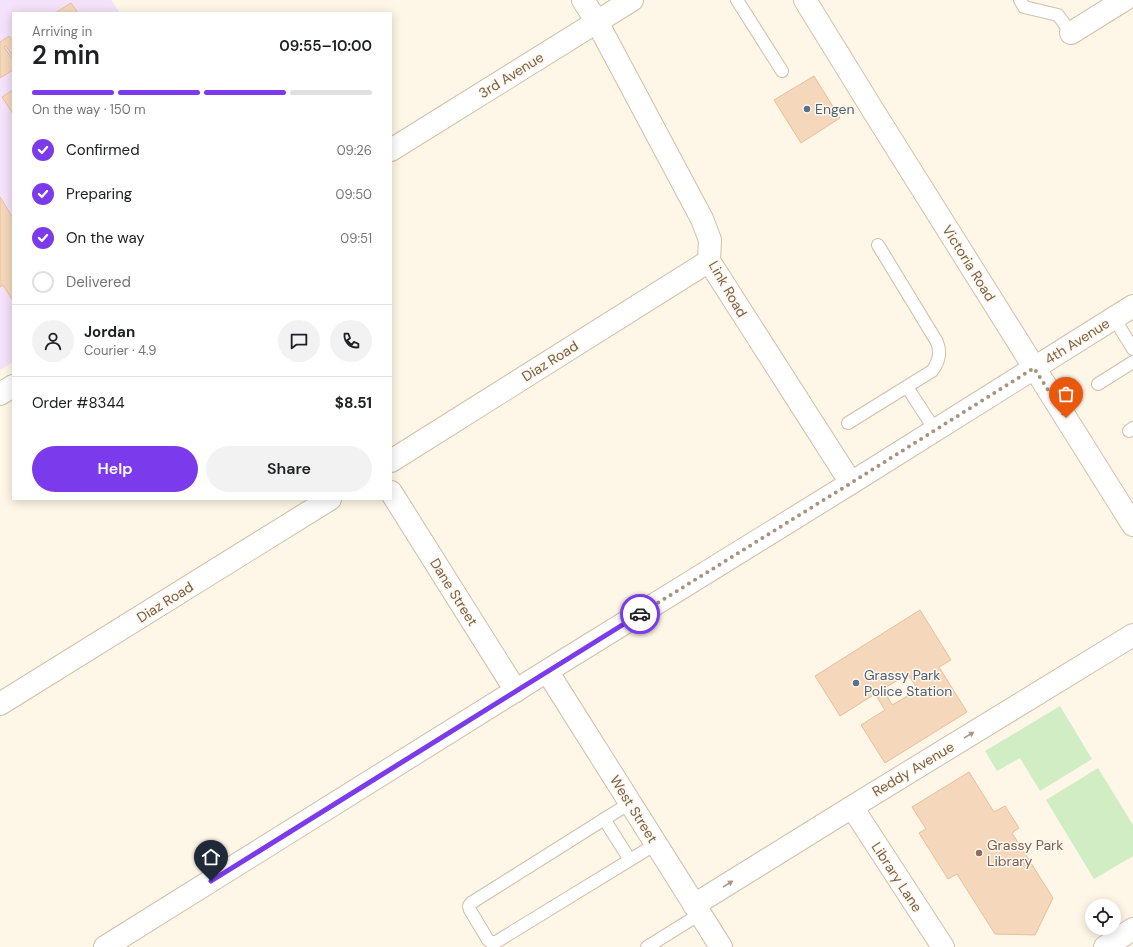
<!DOCTYPE html>
<meta charset="utf-8">
<style>
:root{--surface:#fff;--page:#f2f2f2;--text:#202124;--muted:#757577;--line:#e0e0e0;--accent:#7c3aed}
body{margin:0;font-family:"DM Sans",sans-serif;background:var(--page);color:var(--text);height:100vh;display:flex;flex-direction:column;font-size:15px;white-space:nowrap}
*{box-sizing:border-box;margin:0}
p{font-size:13px;color:var(--muted)}
.icon{flex:none;width:22px;height:22px;fill:none;stroke:currentColor;stroke-width:2;stroke-linecap:round;stroke-linejoin:round}
.map{position:relative;flex:1;overflow:hidden}
.sheet{position:absolute;left:12px;top:12px;width:380px;height:488px;display:flex;flex-direction:column;background:var(--surface);border-radius:0px;box-shadow:0 2px 10px #0003}
.sheet>*{flex:none}
.fabs{position:absolute;left:1085px;top:899px;display:grid;gap:8px}
.fabs a{display:grid;place-items:center;width:36px;height:36px;border-radius:50%;background:var(--surface);box-shadow:0 2px 10px #0003;font-size:20px}
.pin{position:absolute;display:grid;place-items:center;width:34px;height:34px;color:#fff;margin:-41px -17px;border-radius:50% 50% 50% 0;rotate:-45deg;box-shadow:0 0 4px #0007}
.pin .icon{rotate:45deg}
.courier{position:absolute;display:grid;place-items:center;width:40px;height:40px;margin:-20px;border:3px solid #7c3aed;border-radius:50%;background:#fff;color:#222;box-shadow:0 1px 5px #0007}
.headline em{font-style:normal;font-weight:600}
.headline div{display:flex;flex-direction:column-reverse}
.headline{display:flex;align-items:center;justify-content:space-between;height:68px;padding:0 20px}
h1{font-size:26px;font-weight:600;line-height:30px}
.bar{display:grid;grid-template-columns:repeat(4,1fr);gap:6px 4px;align-content:center;height:48px;padding:0 20px}
.bar i{height:5px;border-radius:3px;background:var(--line)}
.bar .selected{background:var(--accent)}
.bar p{grid-column:span 4}
.line{display:flex;align-items:center;gap:10px;padding:0 20px;border-top:1px solid var(--line)}
.line div{flex:1}
.round{display:grid;place-items:center;flex:none;width:42px;height:42px;border-radius:21px;background:var(--page)}
ol{padding:0 20px;list-style:none}
li{display:flex;align-items:center;gap:12px;height:44px}
li p{margin-inline-start:auto}
li .icon{padding:4px;border-radius:50%;background:var(--accent);color:#fff;stroke-width:4}
li:last-child{color:var(--muted)}
li i{width:22px;height:22px;border:2px solid var(--line);border-radius:50%}
.primary-button{display:flex;gap:8px;margin-top:auto;padding:8px 20px}
.primary-button a{flex:1;height:46px;border-radius:24px;background:var(--accent);color:#fff;font-size:16px;font-weight:600;line-height:46px;text-align:center}
.primary-button a+a{background:var(--page);color:var(--text)}
.map>svg:first-child{display:block}
</style>
<div class="map">
<svg width="1133" height="947" viewBox="0 0 1133 947">
<rect width="100%" height="100%" fill="#fef6e6"/>
<path fill="#f3e2fa" d="M0,0h111l9,13h-107v349l-13,8z"/>
<path fill="#d0edc3" d="M1060,706l32,53 -52,32 -20,-33 -23,13 -12,-20z
M1098,768l35,57v31l-39,23 -48,-79z"/>
<path fill="#f5d7bb" stroke="#e9bf9a" fill-rule="evenodd" d="M71,3l7,10h-23z
M9,36l4,6v15l-7,-11 -2,1 9,13v10l-13,8v-36z
M814,76l26,42 -39,25 -27,-43z
M13,90v24l-11,-17z
M0,197l13,21v83l-10,-16 -3,2z
M920,610l31,50 -12,7 28,45 -82,51 -24,-38 24,-15 -10,-16 -35,22 -25,-40zM908,674l10,16 -26,15 -9,-16z
M969,772l25,40 11,-6 14,22 -7,5 41,65 -18,37 -40,-1 -38,-60 -9,5 -29,-46 7,-4 -14,-22z"/>
<g fill="none" stroke-linecap="round" stroke-linejoin="round">
<defs>
<path id="lane" d="M737,0l45,71
M1020,0l4,7 34,8 13,18
M1114,318l19,31
M1098,384l35,-22
M907,387l28,43
M848,423l84,-52c7,-9 9,-19 5,-29l-59,-97
M1129,431l4,-3
M630,803l-159,100 -2,3 1,4 18,30 3,2h5l160,-98
M604,819l26,41
M647,947l53,-33"/>
<path id="street" d="M583,0l14,22 105,197 8,21 -1,21 142,222
M1071,33l53,-33
M391,150l241,-150
M0,394l13,-8
M391,461l318,-200
M391,492l125,199
M547,671l174,276
M0,704l330,-205
M852,807l91,140
M694,905l158,-98 281,-172
M105,947l442,-276 304,-188 282,-177"/>
<path id="secondary" d="M805,0l69,112 259,413
M1105,947l28,-18"/>
</defs>
<use href="#lane" stroke="#d0bfaa" stroke-width="14"/>
<use href="#street" stroke="#d0bfaa" stroke-width="24"/>
<use href="#secondary" stroke="#d6c1aa" stroke-width="24"/>
<use href="#lane" stroke="#fff" stroke-width="12"/>
<use href="#street" stroke="#fff" stroke-width="22"/>
<use href="#secondary" stroke="#fff" stroke-width="22"/>
</g>
<defs><path id="oneway-solid" d="M-6-.8H1V-3.2L6.5 0L1 3.2V.8H-6Z"/></defs>
<g fill="#a89688">
<use href="#oneway-solid" transform="translate(969 735) rotate(-31)"/>
<use href="#oneway-solid" transform="translate(728 884) rotate(-32)"/>
</g>
<g fill="none" stroke-linecap="round" stroke-linejoin="round">
<path stroke="#a8937f" stroke-width="4" stroke-dasharray="0 7.2" d="M640,614l211,-131 183,-115 32,50"/>
<path stroke="#7c3aed" stroke-width="5" d="M211,881l429,-267"/>
</g>
<g fill="#5c6f8a" stroke="#fff9ed" stroke-width="1.5">
<circle cx="807" cy="109" r="4"/>
<circle cx="856" cy="683" r="4"/>
</g>
<circle fill="#8d6e63" stroke="#fff9ed" stroke-width="1.5" cx="979" cy="853" r="4"/>
<g text-anchor="middle" dominant-baseline="central" stroke-width="3" stroke-linejoin="round" paint-order="stroke">
<g font-size="14" fill="#795e48" stroke="#fff9ed">
<text transform="translate(511 75) rotate(-32)">3rd Avenue</text>
<text transform="translate(969 263) rotate(58)">Victoria Road</text>
<text transform="translate(728 289) rotate(60)">Link Road</text>
<text transform="translate(1077 341) rotate(-32)">4th Avenue</text>
<text transform="translate(550 361) rotate(-32)">Diaz Road</text>
<text transform="translate(454 592) rotate(58)">Dane Street</text>
<text transform="translate(165 602) rotate(-32)">Diaz Road</text>
<text transform="translate(913 769) rotate(-31)">Reddy Avenue</text>
<text transform="translate(634 809) rotate(58)">West Street</text>
<text transform="translate(897 877) rotate(57)">Library Lane</text>
</g>
<g font-size="14" fill="#4e5e75" stroke="#fff9ed" text-anchor="start">
<text x="815" y="109">Engen</text>
<text x="864" y="675">Grassy Park<tspan x="864" dy="16">Police Station</tspan></text>
</g>
<g font-size="14" fill="#785e54" stroke="#fff9ed" text-anchor="start">
<text x="987" y="845">Grassy Park<tspan x="987" dy="16">Library</tspan></text>
</g>
</g>
</svg>
<div class="fabs">
<a><svg class="icon" aria-label="locate" viewBox="0 0 24 24"><circle cx="12" cy="12" r="6"/><path d="M12 2v4M12 18v4M2 12h4M18 12h4"/></svg></a>
</div>
<div class="pin" style="left:1066px;top:418px;background:#ea580c"><svg class="icon" aria-label="bag" viewBox="0 0 24 24"><path d="M5 8h14l-1 12H6zM9 8a3 3 0 0 1 6 0"/></svg></div>
<div class="pin" style="left:211px;top:881px;background:#1f2937"><svg class="icon" aria-label="home" viewBox="0 0 24 24"><path d="M3 11l9-7 9 7M6 9v11h12V9"/></svg></div>
<div class="courier" style="left:640px;top:614px"><svg class="icon" aria-label="car" viewBox="0 0 24 24"><path d="M5 17H2v-5l4-1 3-4h7l3 4 3 1v5h-3M9 17h6M6 11h13"/><circle cx="7" cy="17" r="2"/><circle cx="17" cy="17" r="2"/></svg></div>
<section class="sheet">
<div class="headline"><div><h1>2 min</h1><p>Arriving in</p></div><em>09:55–10:00</em></div>
<div class="bar"><i class="selected"></i><i class="selected"></i><i class="selected"></i><i></i><p>On the way · 150 m</p></div>
<ol>
<li><svg class="icon" aria-label="check" viewBox="0 0 24 24"><path d="M5 12l5 5 9-10"/></svg>Confirmed<p>09:26</p></li>
<li><svg class="icon" aria-label="check" viewBox="0 0 24 24"><path d="M5 12l5 5 9-10"/></svg>Preparing<p>09:50</p></li>
<li><svg class="icon" aria-label="check" viewBox="0 0 24 24"><path d="M5 12l5 5 9-10"/></svg>On the way<p>09:51</p></li>
<li><i></i>Delivered</li>
</ol>
<div class="line" style="height:72px"><a class="round"><svg class="icon" aria-label="person" viewBox="0 0 24 24"><circle cx="12" cy="8" r="4"/><path d="M4 21q1-7 8-7t8 7"/></svg></a><div><b>Jordan</b><p>Courier · 4.9</p></div><a class="round"><svg class="icon" aria-label="chat" viewBox="0 0 24 24"><path d="M4 5h16v11H9l-5 4z"/></svg></a><a class="round"><svg class="icon" aria-label="phone" viewBox="0 0 24 24"><path d="M5 4h4l2 5-3 2q2 4 5 5l2-3 5 2v4C11 20 4 13 5 4z"/></svg></a></div>
<div class="line" style="height:52px"><div>Order #8344</div><b>$8.51</b></div>
<div class="primary-button"><a>Help</a><a>Share</a></div>
</section>
</div>
